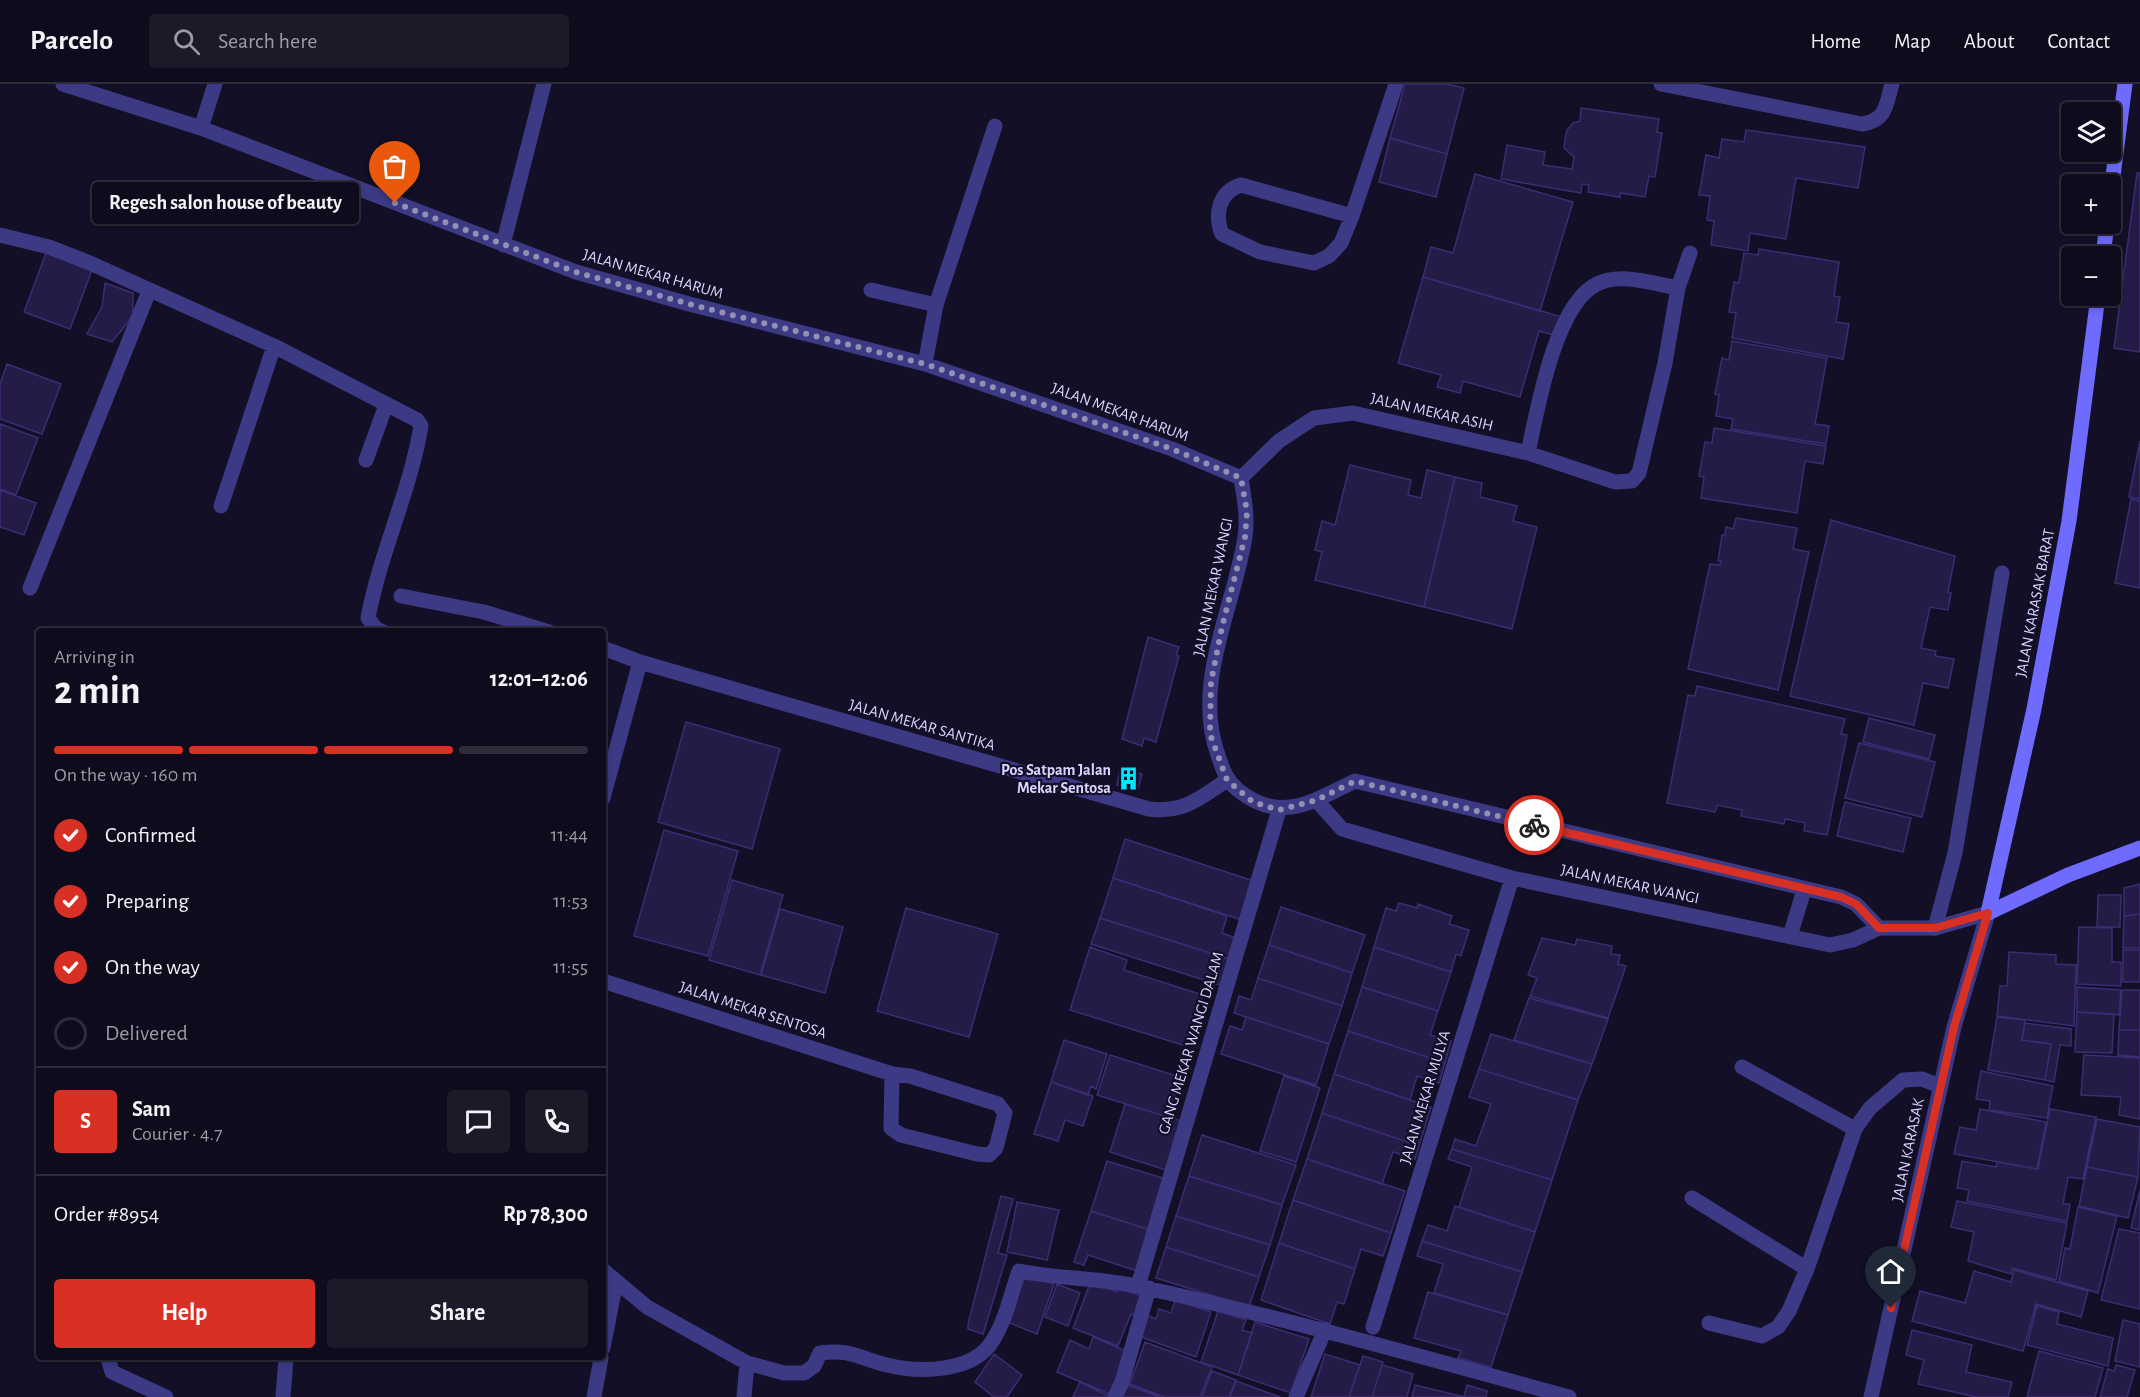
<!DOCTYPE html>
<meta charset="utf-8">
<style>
:root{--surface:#0e0b1c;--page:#1c1929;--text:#f1f3f6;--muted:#9b9ba3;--line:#2e2b3b;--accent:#d93025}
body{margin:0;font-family:"Alegreya Sans",sans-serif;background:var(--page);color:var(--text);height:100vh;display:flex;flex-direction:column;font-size:22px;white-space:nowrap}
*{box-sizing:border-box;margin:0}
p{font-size:20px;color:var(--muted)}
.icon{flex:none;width:33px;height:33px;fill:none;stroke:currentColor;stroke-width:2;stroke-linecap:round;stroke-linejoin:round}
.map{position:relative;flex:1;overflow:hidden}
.drawer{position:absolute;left:36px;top:544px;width:570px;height:732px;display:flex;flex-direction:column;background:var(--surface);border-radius:6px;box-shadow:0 3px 9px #0003,0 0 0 2px var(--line)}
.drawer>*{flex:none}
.controls{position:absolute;left:2061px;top:18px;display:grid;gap:12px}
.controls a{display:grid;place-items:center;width:60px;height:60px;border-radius:6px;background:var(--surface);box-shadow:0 3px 9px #0003,0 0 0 2px var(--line);font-size:30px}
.pin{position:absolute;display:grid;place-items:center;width:51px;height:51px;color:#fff;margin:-62px -26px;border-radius:50% 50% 50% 0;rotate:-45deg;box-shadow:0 0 6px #0007}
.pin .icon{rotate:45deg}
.courier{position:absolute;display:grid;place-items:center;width:60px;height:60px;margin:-30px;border:4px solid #d93025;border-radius:50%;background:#fff;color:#222;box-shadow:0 2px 8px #0007}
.bubble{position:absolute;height:42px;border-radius:6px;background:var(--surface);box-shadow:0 3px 9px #0003,0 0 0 2px var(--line);font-size:20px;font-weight:600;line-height:42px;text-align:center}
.head em{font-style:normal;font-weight:600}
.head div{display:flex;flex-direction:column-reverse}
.head{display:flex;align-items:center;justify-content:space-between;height:102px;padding:0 18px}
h1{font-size:39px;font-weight:600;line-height:45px}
.bar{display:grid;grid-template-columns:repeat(4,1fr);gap:9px 6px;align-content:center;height:72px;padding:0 18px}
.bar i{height:8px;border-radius:4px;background:var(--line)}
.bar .on{background:var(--accent)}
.bar p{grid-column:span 4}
.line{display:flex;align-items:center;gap:15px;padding:0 18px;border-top:2px solid var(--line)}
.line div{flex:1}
.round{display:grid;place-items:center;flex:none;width:63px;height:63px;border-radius:6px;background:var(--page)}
ol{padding:0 18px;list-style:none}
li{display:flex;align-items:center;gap:18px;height:66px}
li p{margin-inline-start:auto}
li .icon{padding:6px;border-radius:50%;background:var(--accent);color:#fff;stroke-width:4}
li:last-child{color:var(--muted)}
li i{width:33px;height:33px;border:3px solid var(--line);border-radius:50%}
.action{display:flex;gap:12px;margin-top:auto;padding:12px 18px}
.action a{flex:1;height:69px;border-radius:6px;background:var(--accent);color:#fff;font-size:24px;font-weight:600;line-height:69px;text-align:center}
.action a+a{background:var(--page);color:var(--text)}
header{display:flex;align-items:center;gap:36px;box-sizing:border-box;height:84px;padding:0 30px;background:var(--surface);border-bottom:2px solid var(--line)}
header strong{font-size:28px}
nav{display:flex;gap:33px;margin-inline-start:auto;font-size:21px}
.search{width:420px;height:54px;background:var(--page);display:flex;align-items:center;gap:15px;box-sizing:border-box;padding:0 21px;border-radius:6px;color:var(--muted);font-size:22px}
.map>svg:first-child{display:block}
</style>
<header>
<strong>Parcelo</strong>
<div class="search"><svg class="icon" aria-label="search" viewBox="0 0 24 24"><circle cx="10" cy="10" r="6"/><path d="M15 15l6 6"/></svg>Search here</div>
<nav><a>Home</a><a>Map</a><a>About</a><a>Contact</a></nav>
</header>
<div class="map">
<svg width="2140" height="1313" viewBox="0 0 2140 1313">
<rect width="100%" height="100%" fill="#130f26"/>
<path fill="#241b47" stroke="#3b2d73" stroke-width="1.5" d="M1405,0h42l17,4 -17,66 -57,-16z
M1581,24l78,11 -2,13 5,1 -7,44 -6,-1 -4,21 -25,-4v4l-32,-5 1,-7 -7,-1 -1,9 -80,-14 6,-34 38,7 -2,13 29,4 2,-12 -10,-9 1,-9 2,-9 6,-7 7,-2z
M1746,46l119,17 -7,41 -62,-10 -10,61 -36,-6 -2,18 -37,-6 3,-24 -7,-1 3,-24 -11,-1 7,-40 13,3 3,-19 22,3z
M1390,54l57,16 -11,43 -57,-15z
M2137,89h3v179l-26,-4z
M1475,90l98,28 -33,109 -117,-34 8,-30 22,6z
M1759,165l80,13 -5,34 6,1 -4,25 13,2 -6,35 -111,-21 4,-25 -7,-1 5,-30 5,1 5,-30 14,2z
M46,169l46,17 -22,59 -46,-17z
M1423,193l139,40 -5,19 -18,-5 -19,66 -57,-16 -3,12 -23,-6 4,-12 -43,-12z
M105,199l28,10v23l-21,26 -25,-8 15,-27z
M1732,257l95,17 -12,66 14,2 -3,18 -95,-15 2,-10 -17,-3 3,-21 -4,-1 7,-36 7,2z
M7,280l54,20 -19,50 -42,-15v-35z
M0,340l38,14 -22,57 -16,-6z
M1714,344l112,18 -3,18 -18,-3 -8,52 -96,-15 3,-21 -5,-1 6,-34 7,1z
M2140,357v58l-11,-2z
M1350,381l61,15 -3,15 13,3 6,-28 28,7 -31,130 -109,-27 7,-28 -7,-2 7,-29 13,4z
M1455,393l27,6 -2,14 37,9 -4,15 24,6 -25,102 -88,-22z
M0,406l36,13 -12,32 -24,-8z
M2131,415l9,2v87l-25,-5z
M1736,434l61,10 -4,21 16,3 -31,138 -90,-21 22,-105 10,1 1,-4h-3l4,-26h3l1,-8 7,2z
M1831,436l124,36 -7,36 3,1 -3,17 -18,-3 -9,41 15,3 -1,5 19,3 -6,29 -25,-5 -9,42 -124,-29z
M1148,553l31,10 -3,9h3l-23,86 -12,-4 -2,8 -20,-7z
M1697,602l148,33 -4,15 6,1 -20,100 -23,-4 1,-8 -20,-4 -1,5 -43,-8 1,-6 -25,-5 -2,7 -48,-9 21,-108 7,1z
M1869,634l66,17 -6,24 -66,-17z
M686,638l94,27 -28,100 -94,-27z
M1859,659l76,19 -13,55 -77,-19z
M1120,685l22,5 -4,15 -21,-4z
M1845,718l66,16 -8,34 -66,-16z
M664,746l74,21 -30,105 -74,-20z
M1125,755l132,43 -12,39 -132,-43z
M1113,794l114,38 -5,17 17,6 -7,21 -132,-42z
M732,796l51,15 -23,80 -51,-15z
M2140,800v30l-16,2v-28z
M2098,811h23l-1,32h-23z
M1399,819l18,5 1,-4 34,12 -3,8 20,6 -8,26 -5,-2 -5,18 -77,-25 12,-39 10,3z
M1281,823l84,28 -13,38 -83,-28z
M906,824l92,26 -29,103 -92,-26z
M780,825l63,18 -18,66 -64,-18z
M2140,830v34h-17l1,-32z
M1100,834l132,42 -9,26 -132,-42z
M2079,843l33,1v34h9v24l-44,-2z
M1542,854l33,7 2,-6 35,7 -1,8 9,1 -2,9 8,2 -18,52 -78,-22 7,-18 -9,-3z
M1269,861l83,28 -10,33 -84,-28z
M1090,863l37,13 -3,10 79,25 -17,51 -116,-36z
M1374,863l77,25 -13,39 -76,-24z
M2123,866h17v32h-17z
M2009,868l47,3v9l20,1 -2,61 -77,-10 3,-30h7z
M1258,894l84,28 -13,38 -95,-31 5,-17 12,4z
M1362,903l76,24 -8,24 21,6 -6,22 -97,-32z
M2077,903l44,3 -2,25 -42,-3z
M2122,906h18v40h-21z
M1529,914l79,21 -16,45 -78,-24z
M2077,928l37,2 -2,39 -37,-1z
M1246,933l83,27 -13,41 -95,-31 9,-28 12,4z
M1997,933l28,3 -3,20 29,4 -6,36 -57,-10z
M2025,939l46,6v17l-11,-1 -6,37 -9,-2 6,-36 -29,-4z
M2119,946h21v27l-22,-2z
M1348,947l97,32 -6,20 -22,-7 -7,24 -76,-26z
M1491,950l101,30 -14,36 -99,-31z
M1064,956l43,14 -11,35 -5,-3 -3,9 -37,-13z
M1110,971l70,22 -12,40 -71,-22z
M2084,971l56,3v61l-21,-4 2,-18 -40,-2z
M1479,985l99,31 -26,80 -100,-31 3,-10 21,7 15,-42 -22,-7z
M1981,987l72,15 -6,32 -58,-8 1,-9 -14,-2z
M1334,990l97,33 -12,39 -97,-33z
M1284,992l36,12 -24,74 -36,-11z
M1051,998l42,14 -10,30 -18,-6 -7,21 -24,-7z
M1125,1020l60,18 -16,49 -59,-19z
M1980,1025l66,13 -9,47 -83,-15 6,-27 16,3z
M2050,1025l46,8 -13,62 -15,-2 -5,27h7l-3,17 -100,-20 2,-11 -12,-2 5,-27 34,6 1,-5 41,7z
M1322,1029l97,33 -4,13 -22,-7 -11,32 -75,-25z
M2097,1035l43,8 -2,50 -51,-10z
M1202,1051l94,30 -14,40 -93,-29z
M1452,1065l100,31 -17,52 -76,-25 13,-40 -24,-8z
M1307,1075l98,32 -14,42 -98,-33z
M1107,1077l59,18 -16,51 -59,-19z
M2087,1083l51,10 -10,41 -49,-12z
M1189,1092l93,29 -12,40 -94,-29z
M2140,1106v40l-9,-2z
M1001,1112l12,3 -15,54 9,2 -24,79 -15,-5v-5z
M1293,1116l98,33 -8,23 -22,-7 -6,20 -76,-26z
M1957,1117l110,22 -11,57 -44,-12 -1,6 -43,-13 6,-29 -23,-5z
M1017,1118l42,8 -12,50 -40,-8z
M1455,1122l80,26 -13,40 -100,-31 6,-16 19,6z
M2078,1123l39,9 -19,77 -39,-12 6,-33 5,1z
M1091,1127l59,19 -13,41 -49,-16 -4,10 -10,-3z
M1176,1132l94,29 -11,32 -93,-30z
M2119,1145l21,4v76l-39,-9z
M1422,1157l100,31 -14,43 -74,-22 9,-29 -26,-8z
M1279,1159l76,26 -11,35 -7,-2 -7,22 -69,-24z
M1166,1163l93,30 -10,30 -93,-29z
M2014,1186l74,21 -7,26 -45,-13 -13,47 -111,-30 8,-30 45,12 9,-32 37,11z
M1022,1189l32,11 -17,50 -32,-13z
M1091,1197l26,11 2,-4 24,9 -8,19 -4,-2 -13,32 -45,-18z
M1057,1200l23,9 -12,33 -23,-9z
M1428,1208l80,23 -17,52 -33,-9 3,-7 -47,-13z
M1175,1216l36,12 -15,45 -60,-22 8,-21 12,5 3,-10 12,4z
M2037,1222l22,6 -2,12 56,14 -5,28 -81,-21z
M1218,1227l28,9 -4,10 10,3 -14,42 -37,-13z
M2123,1236l17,4v43l-25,-6z
M1255,1238l54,17 -18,54 -53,-18z
M1912,1246l60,15 -6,27 46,10 -4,15h-32l-58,-13 6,-24 -18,-5z
M1093,1253l35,15 -16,43 -55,-23 13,-32 19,9z
M1145,1258l67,25 -12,30h-36l-34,-13z
M2039,1267l64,17 -8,29h-68z
M994,1270l28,21 -15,22h-13l-19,-15z
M1325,1270l35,11 -11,32h-38z
M1363,1272l20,6 -11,35h-23z
M1382,1281l31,9 -6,23h-35z
M2116,1281l19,5 -8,27h-27l8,-28 6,2z
M1212,1287l24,9 -7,17h-27z
M1236,1297l44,16h-50z
M1080,1298l30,15h-37z
M1125,1300l35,13h-39z
M1415,1301l49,12h-52z
M1467,1301l20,6 -1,6h-22z"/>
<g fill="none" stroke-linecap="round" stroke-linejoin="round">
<path stroke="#3d3a85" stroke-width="15" d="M871,206l65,15
M1935,844l20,-75 47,-280
M1742,983l113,62
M1692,1114l115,71
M1709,1239l53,13 16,-9 11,-16 18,-42 48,-140 15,-21 33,-28 19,-1 18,7
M283,1313l3,-39"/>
<path stroke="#3d3a85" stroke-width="15" d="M63,0l138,44 375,144 113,32 236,60 247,85 69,29
M1661,0l201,40c24,-3 24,-19 30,-40
M201,44l14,-44
M1352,132l-111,-31c-22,7 -27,29 -19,49l38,18 54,11 15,-7 12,-13 11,-27 44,-132
M0,151l49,12 41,16 184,83 143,74 4,6c-11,66 -41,127 -53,192l8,11 7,3
M503,161l41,-161
M925,280l11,-59 59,-179
M1528,369c9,-42 27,-149 69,-169 23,-12 57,0 81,4
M366,376l20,-55
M1241,394c3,20 7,38 4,59 -11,71 -53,146 -27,218 5,15 8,25 20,35 42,34 74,12 117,-9l486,116 15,7 23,24 -26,12 -23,5 -318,-67 -170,-49 -26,-29
M1241,394l38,-37 35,-23 39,-5 175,40 87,29 17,-1 7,-8 26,-110 13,-75 12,-35
M221,422l53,-160
M30,504l119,-297
M401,512l83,16 65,20
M603,564l37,14 509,147c35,4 50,-10 78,-29
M603,714l37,-136
M1879,844h56l53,-15
M1790,852l14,-46
M603,897l289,93
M892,990l18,2 88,28 7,9 -9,35 -7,7 -12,-1 -76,-19 -10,-7z
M603,1186l44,37 100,56 37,10h20l10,-7 6,-13c34,-4 37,5 67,12 32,8 87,8 106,-25 13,-20 18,-47 26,-69 40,8 82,7 122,16 144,31 286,71 428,110
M1138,1202l141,-476
M1373,1243l139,-449
M603,1264l13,-67
M108,1274l4,14 54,25
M594,1313l7,-39
M744,1313l3,-34
M1115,1313l7,-15 27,-94
M1296,1313l29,-67
M1871,1313l83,-370 34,-114"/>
<path stroke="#6f6bff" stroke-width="15" d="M2110,115l15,-115
M2103,172l4,-32
M1988,829l46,-204 35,-188 29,-225
M1988,829l80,-38 72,-27"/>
</g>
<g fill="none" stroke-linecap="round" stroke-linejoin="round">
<path stroke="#948fb3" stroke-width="6" stroke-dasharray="0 10.8" d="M395,119l181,69 113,32 236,60 247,85 69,29 6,34 -2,25 -23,90 -11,55 -1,52 17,46 26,22 26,8 38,-10 38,-19 179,44"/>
<path stroke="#d93025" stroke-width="8" d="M1534,741l307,72 15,7 23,24h56l53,-15 -34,114 -63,281"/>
</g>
<defs>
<symbol id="building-bare" viewBox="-9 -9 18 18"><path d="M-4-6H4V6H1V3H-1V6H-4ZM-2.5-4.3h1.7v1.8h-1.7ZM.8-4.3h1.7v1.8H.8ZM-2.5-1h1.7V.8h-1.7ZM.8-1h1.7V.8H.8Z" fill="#00e5ff" stroke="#130f26" stroke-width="2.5" paint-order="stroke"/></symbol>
</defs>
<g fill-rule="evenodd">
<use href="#building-bare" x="1112" y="678" width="33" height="33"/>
</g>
<g text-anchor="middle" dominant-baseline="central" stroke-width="4.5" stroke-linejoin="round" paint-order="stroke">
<g font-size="16" fill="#d9d4ff" stroke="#130f26">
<text transform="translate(653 190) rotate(16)">JALAN MEKAR HARUM</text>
<text transform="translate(1120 328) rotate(20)">JALAN MEKAR HARUM</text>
<text transform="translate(1432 328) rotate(13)">JALAN MEKAR ASIH</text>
<text transform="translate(1213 503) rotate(-78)">JALAN MEKAR WANGI</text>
<text transform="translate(2035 519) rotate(-79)">JALAN KARASAK BARAT</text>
<text transform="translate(922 641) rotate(16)">JALAN MEKAR SANTIKA</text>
<text transform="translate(1630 800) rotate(12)">JALAN MEKAR WANGI</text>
<text transform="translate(753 926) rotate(18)">JALAN MEKAR SENTOSA</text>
<text transform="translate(1191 959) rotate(-73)">GANG MEKAR WANGI DALAM</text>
<text transform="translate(1425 1013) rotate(-73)">JALAN MEKAR MULYA</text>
<text transform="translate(1908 1066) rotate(-78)">JALAN KARASAK</text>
</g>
<g font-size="16" font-weight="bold" fill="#d9d4ff" stroke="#130f26" text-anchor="end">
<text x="1111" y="686">Pos Satpam Jalan<tspan x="1111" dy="18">Mekar Sentosa</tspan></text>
</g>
</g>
</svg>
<div class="controls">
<a><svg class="icon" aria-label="layers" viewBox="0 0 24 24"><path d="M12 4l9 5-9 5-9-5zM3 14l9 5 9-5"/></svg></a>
<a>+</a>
<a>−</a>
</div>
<div class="pin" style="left:395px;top:119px;background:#ea580c"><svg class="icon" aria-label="bag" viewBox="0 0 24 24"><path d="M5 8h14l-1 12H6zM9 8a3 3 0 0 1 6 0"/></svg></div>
<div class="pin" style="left:1891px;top:1224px;background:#1f2937"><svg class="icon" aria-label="home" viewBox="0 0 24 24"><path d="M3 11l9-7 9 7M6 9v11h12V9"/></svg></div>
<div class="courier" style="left:1534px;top:741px"><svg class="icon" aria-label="bike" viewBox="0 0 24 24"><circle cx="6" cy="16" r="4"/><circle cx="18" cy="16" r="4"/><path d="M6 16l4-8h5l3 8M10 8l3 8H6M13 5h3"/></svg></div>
<div class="bubble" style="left:92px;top:98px;width:267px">Regesh salon house of beauty</div>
<section class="drawer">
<div class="head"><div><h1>2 min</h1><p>Arriving in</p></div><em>12:01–12:06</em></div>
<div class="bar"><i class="on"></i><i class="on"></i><i class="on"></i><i></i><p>On the way · 160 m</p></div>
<ol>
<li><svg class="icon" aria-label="check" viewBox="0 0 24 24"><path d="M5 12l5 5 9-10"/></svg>Confirmed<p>11:44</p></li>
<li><svg class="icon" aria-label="check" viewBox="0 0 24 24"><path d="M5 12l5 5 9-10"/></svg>Preparing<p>11:53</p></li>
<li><svg class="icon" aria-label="check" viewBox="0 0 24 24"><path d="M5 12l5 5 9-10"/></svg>On the way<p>11:55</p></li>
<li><i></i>Delivered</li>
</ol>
<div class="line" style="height:108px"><b class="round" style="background:var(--accent);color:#fff">S</b><div><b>Sam</b><p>Courier · 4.7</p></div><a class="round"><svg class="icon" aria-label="chat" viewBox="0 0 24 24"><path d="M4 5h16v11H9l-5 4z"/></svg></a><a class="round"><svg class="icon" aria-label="phone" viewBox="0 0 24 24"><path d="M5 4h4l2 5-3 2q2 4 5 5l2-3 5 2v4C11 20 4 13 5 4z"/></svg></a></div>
<div class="line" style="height:78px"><div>Order #8954</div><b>Rp 78,300</b></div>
<div class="action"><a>Help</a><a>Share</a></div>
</section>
</div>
